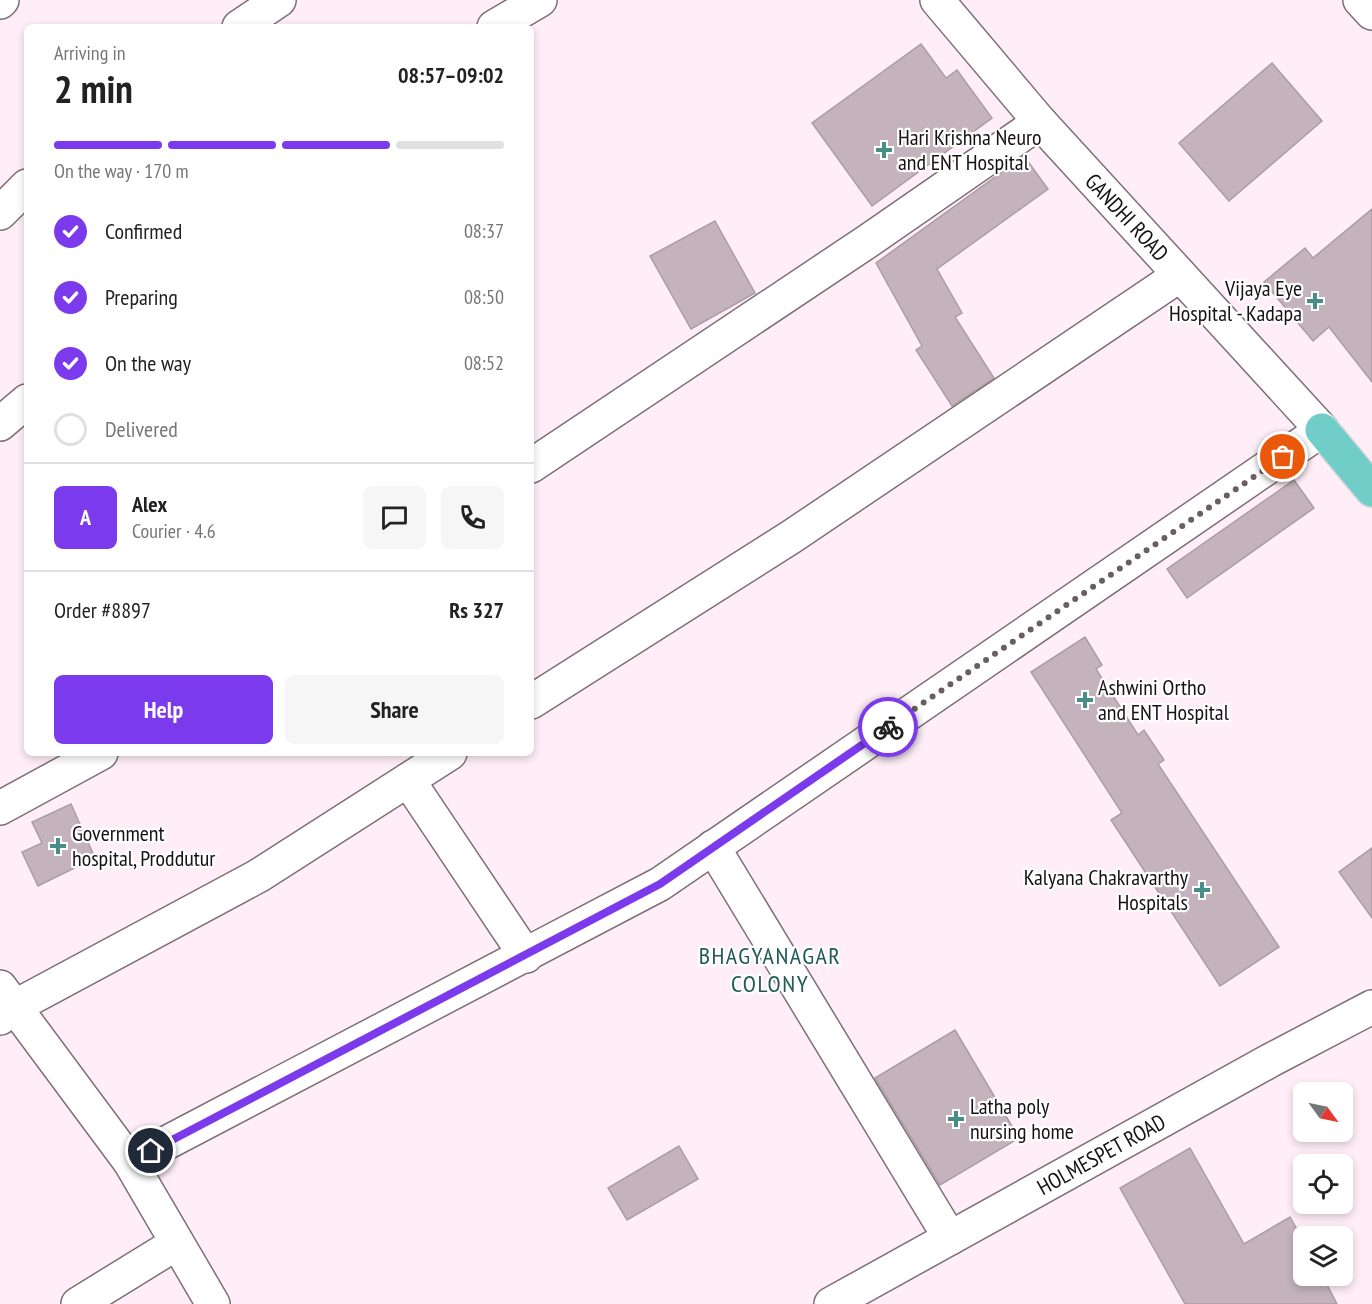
<!DOCTYPE html>
<meta charset="utf-8">
<style>
:root{--surface:#fff;--page:#f6f6f6;--text:#222;--muted:#767676;--line:#e0e0e0;--accent:#7c3aed}
body{margin:0;font-family:"PT Sans Narrow",sans-serif;background:var(--page);color:var(--text);height:100vh;display:flex;flex-direction:column;font-size:22px;white-space:nowrap}
*{box-sizing:border-box;margin:0}
p{font-size:20px;color:var(--muted)}
.icon{flex:none;width:33px;height:33px;fill:none;stroke:currentColor;stroke-width:2;stroke-linecap:round;stroke-linejoin:round}
.map{position:relative;flex:1;overflow:hidden}
.panel{position:absolute;left:24px;top:24px;width:510px;height:732px;display:flex;flex-direction:column;background:var(--surface);border-radius:9px;box-shadow:0 3px 9px #0003}
.panel>*{flex:none}
.needle{width:39px;rotate:123deg}
.fabs{position:absolute;left:1293px;top:1082px;display:grid;gap:12px}
.fabs a{display:grid;place-items:center;width:60px;height:60px;border-radius:9px;background:var(--surface);box-shadow:0 3px 9px #0003;font-size:30px}
.pin{position:absolute;display:grid;place-items:center;width:51px;height:51px;color:#fff;margin:-26px;border:3px solid #fff;border-radius:50%;box-shadow:0 2px 6px #0007}
.courier{position:absolute;display:grid;place-items:center;width:60px;height:60px;margin:-30px;border:4px solid #7c3aed;border-radius:50%;background:#fff;color:#222;box-shadow:0 2px 8px #0007}
.head em{font-style:normal;font-weight:700}
.head div{display:flex;flex-direction:column-reverse}
.head{display:flex;align-items:center;justify-content:space-between;height:102px;padding:0 30px}
h1{font-size:39px;font-weight:700;line-height:45px}
.bar{display:grid;grid-template-columns:repeat(4,1fr);gap:9px 6px;align-content:center;height:72px;padding:0 30px}
.bar i{height:8px;border-radius:4px;background:var(--line)}
.bar .current{background:var(--accent)}
.bar p{grid-column:span 4}
.line{display:flex;align-items:center;gap:15px;padding:0 30px;border-top:2px solid var(--line)}
.line div{flex:1}
.round{display:grid;place-items:center;flex:none;width:63px;height:63px;border-radius:9px;background:var(--page)}
ol{padding:0 30px;list-style:none}
li{display:flex;align-items:center;gap:18px;height:66px}
li p{margin-inline-start:auto}
li .icon{padding:6px;border-radius:50%;background:var(--accent);color:#fff;stroke-width:4}
li:last-child{color:var(--muted)}
li i{width:33px;height:33px;border:3px solid var(--line);border-radius:50%}
.cta{display:flex;gap:12px;margin-top:auto;padding:12px 30px}
.cta a{flex:1;height:69px;border-radius:9px;background:var(--accent);color:#fff;font-size:24px;font-weight:700;line-height:69px;text-align:center}
.cta a+a{background:var(--page);color:var(--text)}
.map>svg:first-child{display:block}
</style>
<div class="map">
<svg width="1372" height="1304" viewBox="0 0 1372 1304">
<rect width="100%" height="100%" fill="#ffeef7"/>
<path fill="#c4b3bc" stroke="#ac9ca5" stroke-width="1.5" d="M921,44l25,34 11,-8 35,48 -120,88 -60,-83z
M1272,63l50,58 -93,80 -50,-58z
M1024,156l24,33 -111,80 25,44 -7,4 39,61 -42,28 -36,-56 6,-4 -46,-83z
M1372,209v173l-43,-55 -16,14 -49,-59 41,-34 8,10z
M715,221l40,72 -64,36 -41,-73z
M1294,480l20,28 -127,90 -20,-29z
M1085,637l17,28 -6,4 42,66 6,-5 20,30 -6,4 121,183 -59,39 -109,-166 11,-7 -91,-141z
M71,804l24,54 -57,28 -16,-34 20,-9 -10,-21z
M1372,848v70l-33,-46z
M955,1030l64,108 -79,47 -65,-107z
M679,1146l19,33 -71,41 -19,-32z
M1190,1148l54,96 46,-27 14,25v33h18l15,29h-152l-65,-116z"/>
<g fill="none" stroke-linecap="round" stroke-linejoin="round">
<defs>
<g id="minor">
<path d="M1360,0l12,13"/>
<path d="M0,2l2,-2"/>
<path d="M239,27l40,-27"/>
<path d="M494,27l46,-27"/>
<path d="M0,213l27,-27"/>
<path d="M0,424l27,-23"/>
<path d="M531,466l337,-225 172,-119"/>
<path d="M531,702l260,-165 389,-262"/>
<path d="M408,780l118,176"/>
<path d="M0,808l101,-55"/>
<path d="M713,847l237,391"/>
<path d="M0,987l130,175 83,142"/>
<path d="M0,1018l14,-11 244,-131 192,-123"/>
<path d="M130,1162l530,-278 662,-454 -282,-308 -103,-122"/>
<path d="M78,1304l99,-61"/>
<path id="s1" d="M831,1304l440,-244 101,-53"/>
</g>
<path id="major" d="M1322,430l50,60"/>
</defs>
<use href="#minor" stroke="#7e6f77" stroke-width="36"/>
<use href="#major" stroke="#d5d4d5" stroke-width="36"/>
<use href="#minor" stroke="#fff" stroke-width="33"/>
<use href="#major" stroke="#71cdc8" stroke-width="33"/>
</g>
<g fill="none" stroke-linecap="round" stroke-linejoin="round">
<path stroke="#685e63" stroke-width="6" stroke-dasharray="0 10.8" d="M888,727l395,-270"/>
<path stroke="#7c3aed" stroke-width="8" d="M151,1151l509,-267 228,-157"/>
</g>
<g fill="#478e88" stroke="#fff" stroke-width="2">
<path d="M881 141h6v6h6v6h-6v6h-6v-6h-6v-6h6z"/>
<path d="M1312 292h6v6h6v6h-6v6h-6v-6h-6v-6h6z"/>
<path d="M1082 691h6v6h6v6h-6v6h-6v-6h-6v-6h6z"/>
<path d="M55 837h6v6h6v6h-6v6h-6v-6h-6v-6h6z"/>
<path d="M1199 881h6v6h6v6h-6v6h-6v-6h-6v-6h6z"/>
<path d="M953 1110h6v6h6v6h-6v6h-6v-6h-6v-6h6z"/>
</g>
<g text-anchor="middle" dominant-baseline="central" stroke-width="4.5" stroke-linejoin="round" paint-order="stroke">
<g font-size="22" fill="#171114" stroke="#fff" text-anchor="start">
<text x="898" y="137">Hari Krishna Neuro<tspan x="898" dy="25">and ENT Hospital</tspan></text>
<text x="1302" y="288" text-anchor="end">Vijaya Eye<tspan x="1302" dy="25">Hospital - Kadapa</tspan></text>
<text x="1098" y="687">Ashwini Ortho<tspan x="1098" dy="25">and ENT Hospital</tspan></text>
<text x="72" y="833">Government<tspan x="72" dy="25">hospital, Proddutur</tspan></text>
<text x="1188" y="877" text-anchor="end">Kalyana Chakravarthy<tspan x="1188" dy="25">Hospitals</tspan></text>
<text x="970" y="1106">Latha poly<tspan x="970" dy="25">nursing home</tspan></text>
</g>
<g font-size="22" fill="#171114" stroke="#fff">
<text transform="translate(1127 217) rotate(47)">GANDHI ROAD</text>
<text stroke="none"><textPath href="#s1" startOffset="309">HOLMESPET ROAD</textPath></text>
</g>
<g font-size="24" letter-spacing="1.5" fill="#215b57" stroke="#fff">
<text x="770" y="955">BHAGYANAGAR<tspan x="770" dy="28">COLONY</tspan></text>
</g>
</g>
</svg>
<div class="fabs">
<a><svg class="needle" viewBox="-14 -14 28 28"><path d="M0-13l5 13h-10z" fill="#e53935"/><path d="M0 13l5-13h-10z" fill="#767676"/></svg></a>
<a><svg class="icon" aria-label="locate" viewBox="0 0 24 24"><circle cx="12" cy="12" r="6"/><path d="M12 2v4M12 18v4M2 12h4M18 12h4"/></svg></a>
<a><svg class="icon" aria-label="layers" viewBox="0 0 24 24"><path d="M12 4l9 5-9 5-9-5zM3 14l9 5 9-5"/></svg></a>
</div>
<div class="pin" style="left:1283px;top:457px;background:#ea580c"><svg class="icon" aria-label="bag" viewBox="0 0 24 24"><path d="M5 8h14l-1 12H6zM9 8a3 3 0 0 1 6 0"/></svg></div>
<div class="pin" style="left:151px;top:1151px;background:#1f2937"><svg class="icon" aria-label="home" viewBox="0 0 24 24"><path d="M3 11l9-7 9 7M6 9v11h12V9"/></svg></div>
<div class="courier" style="left:888px;top:727px"><svg class="icon" aria-label="bike" viewBox="0 0 24 24"><circle cx="6" cy="16" r="4"/><circle cx="18" cy="16" r="4"/><path d="M6 16l4-8h5l3 8M10 8l3 8H6M13 5h3"/></svg></div>
<section class="panel">
<div class="head"><div><h1>2 min</h1><p>Arriving in</p></div><em>08:57–09:02</em></div>
<div class="bar"><i class="current"></i><i class="current"></i><i class="current"></i><i></i><p>On the way · 170 m</p></div>
<ol>
<li><svg class="icon" aria-label="check" viewBox="0 0 24 24"><path d="M5 12l5 5 9-10"/></svg>Confirmed<p>08:37</p></li>
<li><svg class="icon" aria-label="check" viewBox="0 0 24 24"><path d="M5 12l5 5 9-10"/></svg>Preparing<p>08:50</p></li>
<li><svg class="icon" aria-label="check" viewBox="0 0 24 24"><path d="M5 12l5 5 9-10"/></svg>On the way<p>08:52</p></li>
<li><i></i>Delivered</li>
</ol>
<div class="line" style="height:108px"><b class="round" style="background:var(--accent);color:#fff">A</b><div><b>Alex</b><p>Courier · 4.6</p></div><a class="round"><svg class="icon" aria-label="chat" viewBox="0 0 24 24"><path d="M4 5h16v11H9l-5 4z"/></svg></a><a class="round"><svg class="icon" aria-label="phone" viewBox="0 0 24 24"><path d="M5 4h4l2 5-3 2q2 4 5 5l2-3 5 2v4C11 20 4 13 5 4z"/></svg></a></div>
<div class="line" style="height:78px"><div>Order #8897</div><b>Rs 327</b></div>
<div class="cta"><a>Help</a><a>Share</a></div>
</section>
</div>
